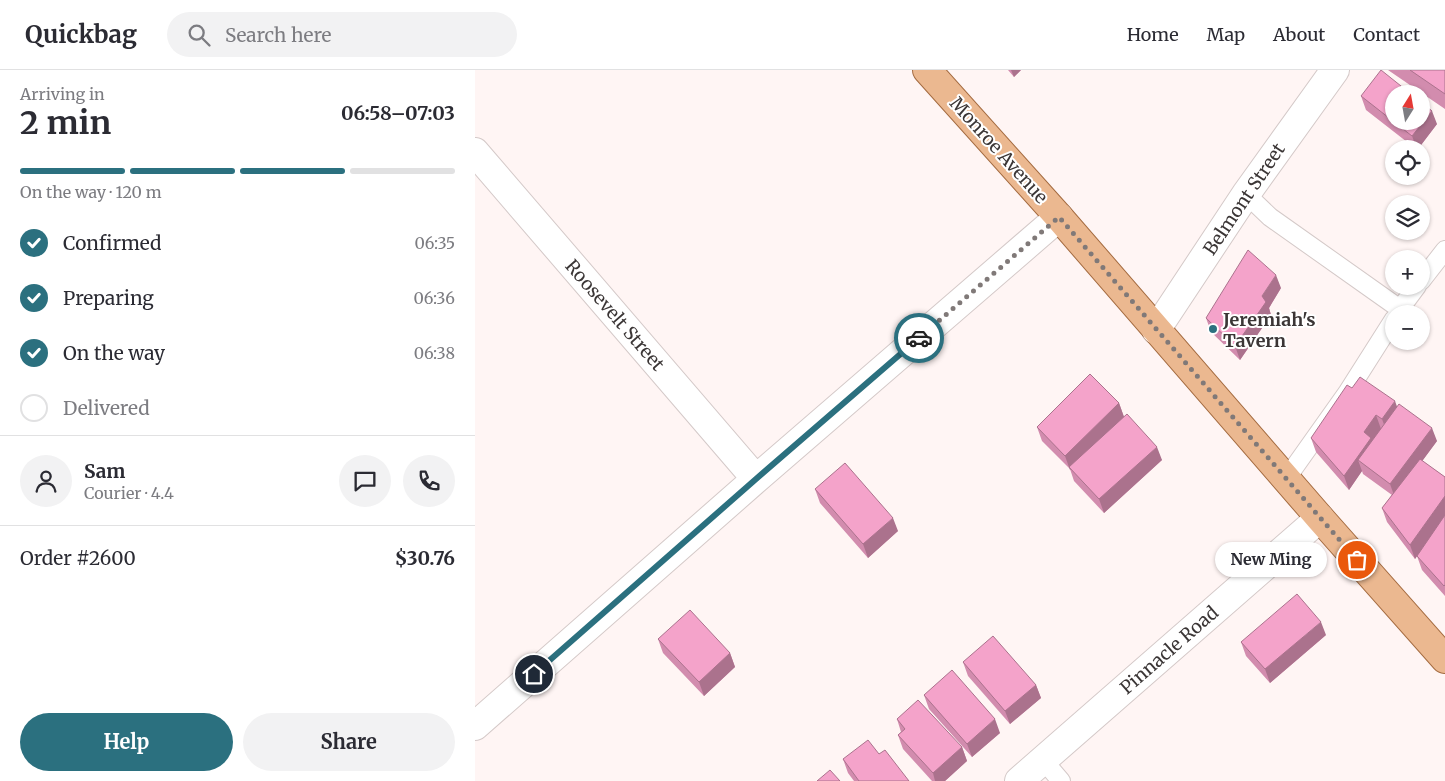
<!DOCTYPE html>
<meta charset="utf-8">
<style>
:root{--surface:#fff;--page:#f2f2f3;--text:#2b2b33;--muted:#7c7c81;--line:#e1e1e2;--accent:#2b707f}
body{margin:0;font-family:Merriweather,serif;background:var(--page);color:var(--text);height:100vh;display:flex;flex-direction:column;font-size:19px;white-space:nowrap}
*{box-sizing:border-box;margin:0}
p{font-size:16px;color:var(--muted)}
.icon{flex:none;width:28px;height:28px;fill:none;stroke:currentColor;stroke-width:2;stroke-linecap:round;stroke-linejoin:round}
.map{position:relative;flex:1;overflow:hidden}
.sheet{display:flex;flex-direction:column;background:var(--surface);width:475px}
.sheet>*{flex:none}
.needle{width:32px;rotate:11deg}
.tools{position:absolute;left:910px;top:15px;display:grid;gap:10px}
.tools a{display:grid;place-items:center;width:45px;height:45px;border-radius:50%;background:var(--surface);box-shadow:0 1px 4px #0004;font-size:25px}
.pin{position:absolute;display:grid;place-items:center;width:42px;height:42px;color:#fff;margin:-21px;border:2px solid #fff;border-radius:50%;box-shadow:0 1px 5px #0007}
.courier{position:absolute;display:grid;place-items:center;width:50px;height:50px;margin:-25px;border:4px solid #2b707f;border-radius:50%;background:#fff;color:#222;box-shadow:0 1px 6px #0007}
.bubble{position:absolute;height:35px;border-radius:18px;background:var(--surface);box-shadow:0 1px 4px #0004;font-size:16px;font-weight:700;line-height:35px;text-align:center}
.headline em{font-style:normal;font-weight:700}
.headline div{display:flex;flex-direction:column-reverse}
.headline{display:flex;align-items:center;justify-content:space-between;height:85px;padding:0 20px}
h1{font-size:32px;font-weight:700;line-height:38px}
.bar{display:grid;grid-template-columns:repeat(4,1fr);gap:8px 5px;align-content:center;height:60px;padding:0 20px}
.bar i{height:6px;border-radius:4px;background:var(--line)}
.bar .current{background:var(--accent)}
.bar p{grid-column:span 4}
.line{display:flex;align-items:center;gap:12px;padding:0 20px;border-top:1px solid var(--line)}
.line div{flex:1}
.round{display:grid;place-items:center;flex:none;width:52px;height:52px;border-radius:26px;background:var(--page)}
ol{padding:0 20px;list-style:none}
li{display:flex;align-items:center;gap:15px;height:55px}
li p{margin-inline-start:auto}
li .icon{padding:5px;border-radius:50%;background:var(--accent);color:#fff;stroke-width:4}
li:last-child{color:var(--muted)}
li i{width:28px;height:28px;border:2px solid var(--line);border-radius:50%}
.action{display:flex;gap:10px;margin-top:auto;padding:10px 20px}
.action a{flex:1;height:58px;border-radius:30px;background:var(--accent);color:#fff;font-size:20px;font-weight:700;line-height:58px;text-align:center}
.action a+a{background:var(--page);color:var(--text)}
header{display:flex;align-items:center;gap:30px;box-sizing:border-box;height:70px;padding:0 25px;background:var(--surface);border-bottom:1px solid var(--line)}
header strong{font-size:24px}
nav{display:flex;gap:28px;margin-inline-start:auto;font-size:18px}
.search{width:350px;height:45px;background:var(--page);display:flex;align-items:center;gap:12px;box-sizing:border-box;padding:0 18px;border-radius:28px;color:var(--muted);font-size:19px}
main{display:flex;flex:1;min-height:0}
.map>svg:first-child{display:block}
</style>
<header>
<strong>Quickbag</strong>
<div class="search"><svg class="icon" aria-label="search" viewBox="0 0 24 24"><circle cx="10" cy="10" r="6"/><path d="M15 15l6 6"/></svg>Search here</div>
<nav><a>Home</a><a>Map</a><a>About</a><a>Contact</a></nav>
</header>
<main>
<section class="sheet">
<div class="headline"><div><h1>2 min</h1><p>Arriving in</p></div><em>06:58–07:03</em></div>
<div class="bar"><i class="current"></i><i class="current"></i><i class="current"></i><i></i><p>On the way · 120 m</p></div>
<ol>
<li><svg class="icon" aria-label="check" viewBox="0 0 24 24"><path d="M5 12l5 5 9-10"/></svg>Confirmed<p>06:35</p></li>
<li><svg class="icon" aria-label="check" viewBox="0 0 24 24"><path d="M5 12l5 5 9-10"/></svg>Preparing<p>06:36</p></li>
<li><svg class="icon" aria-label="check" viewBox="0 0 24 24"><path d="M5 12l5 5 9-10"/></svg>On the way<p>06:38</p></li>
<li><i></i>Delivered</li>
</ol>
<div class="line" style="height:90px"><a class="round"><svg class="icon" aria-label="person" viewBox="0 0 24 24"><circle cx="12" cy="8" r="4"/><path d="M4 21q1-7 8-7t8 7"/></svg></a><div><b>Sam</b><p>Courier · 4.4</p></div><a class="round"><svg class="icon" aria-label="chat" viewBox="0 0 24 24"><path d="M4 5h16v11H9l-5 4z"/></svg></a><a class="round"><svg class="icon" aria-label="phone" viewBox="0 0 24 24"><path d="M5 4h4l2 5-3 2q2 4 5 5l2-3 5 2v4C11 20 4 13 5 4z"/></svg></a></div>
<div class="line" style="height:65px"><div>Order #2600</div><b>$30.76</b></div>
<div class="action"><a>Help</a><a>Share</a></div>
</section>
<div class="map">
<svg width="970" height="711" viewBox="0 0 970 711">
<rect width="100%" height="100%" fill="#fff5f4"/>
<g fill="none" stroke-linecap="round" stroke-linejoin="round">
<defs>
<path id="service" d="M771,124l24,23 130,92 17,-23
M946,211l24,-31
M811,409l61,-86 47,-74
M568,690l18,21"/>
<path id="minor" d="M0,82l281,327
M681,260l90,-136 89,-124
M0,656l281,-247 303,-262
M544,711l301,-263"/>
<path id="primary" d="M452,0l132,147 261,301 125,141"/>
</defs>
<use href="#service" stroke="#d4c9c8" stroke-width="20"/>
<use href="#minor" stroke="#d4c9c8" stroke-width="30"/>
<use href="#primary" stroke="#a46b40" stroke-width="30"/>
<use href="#service" stroke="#fff" stroke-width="18"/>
<use href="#minor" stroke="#fff" stroke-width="28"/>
<use href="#primary" stroke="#ebb890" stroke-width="28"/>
</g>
<path fill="#d28cae" d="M533,0h13l-7,7z
M913,0h57v39z
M886,26l76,28 -19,25h-2l-50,-39z
M806,218l-12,20 2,7 -31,45 -29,-28 -5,-14z
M877,318l45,19 40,34 -15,20 23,16v119l-23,-26 -5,-14 -2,3 -28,-37 -5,-14 10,-13 -29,-21 -1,-3 -13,19 -33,-38 -5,-14z
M644,333l5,14 38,43 -58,53 -30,-32 -4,-12 -28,-28 -5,-14z
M340,419l83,42 -30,27 -48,-55z
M851,565l-56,48 -24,-27 -5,-14z
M183,569l72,14 5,14 -31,29 -41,-43z
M488,592l73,23 5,13 -31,26 -42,-48z
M449,625l76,38 -28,24 -43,-48z
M422,649l65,28 5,14 -22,20h-13l-29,-32 -5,-14 3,-3z
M404,684l30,27h-55l-6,-8 -5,-14z"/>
<path fill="#ab728d" d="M536,0h10l-7,7z
M957,41l5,13 -19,25h-1l-5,-13z
M801,205l5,13 -12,20 2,7 -31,45 -5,-14 27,-50z
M920,331l5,14 -13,18 -5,-14z
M644,333l5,14 -54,53 -5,-14z
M901,345l5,14 -23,31 4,11 -13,19 -5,-14 20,-44z
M957,358l5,13 -42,57 -5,-14z
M682,377l5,13 -58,53 -5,-14z
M970,426v21l-30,42 -5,-14z
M418,448l5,13 -30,27 -5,-14z
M846,552l5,13 -56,48 -5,-14z
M255,583l5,14 -31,29 -5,-14z
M561,615l5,13 -31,26 -5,-13z
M520,649l5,14 -28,24 -5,-13z
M487,677l5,14 -22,20h-10l-2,-8z"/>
<path fill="#f4a3ca" stroke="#ab728d" d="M906,0l30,24h-17v27h27v-19l11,9 -20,25 -51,-40z
M935,0h35v24z
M773,180l28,25 -14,21 4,6 -31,44 -29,-28z
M615,304l29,29 -54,53 -28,-29z
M885,307l35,24 -13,18 -6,-4 -12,17 7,6 -27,38 -33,-38 36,-53 5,3z
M924,334l33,24 -42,56 -32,-24z
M652,344l30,33 -58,52 -30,-32z
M945,389l25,18v19l-35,49 -28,-37z
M370,393l48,55 -30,26 -48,-55z
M970,445v70l-1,1 -27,-30z
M822,524l24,28 -56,47 -24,-27z
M215,540l40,43 -31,29 -41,-43z
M518,566l43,49 -31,26 -42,-49z
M477,600l43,49 -28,25 -43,-49z
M443,630l44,47 -29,26 -35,-38 7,-6 -8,-10z
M393,670l11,14 6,-4 24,31h-50l-16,-22z
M355,700l10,11h-23z"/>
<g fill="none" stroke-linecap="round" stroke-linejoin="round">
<path stroke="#807978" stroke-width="5" stroke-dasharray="0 9" d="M444,268l140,-121 298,343"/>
<path stroke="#2b707f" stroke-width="6" d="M59,604l222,-195 163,-141"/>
</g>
<circle fill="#2b707f" stroke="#fff" stroke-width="2" cx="738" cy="259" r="5"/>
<g text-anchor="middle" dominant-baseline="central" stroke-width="4" stroke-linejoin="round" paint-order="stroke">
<g font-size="18" fill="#3b3636" stroke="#fff">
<text transform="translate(524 80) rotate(48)">Monroe Avenue</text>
<text transform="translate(769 129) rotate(-56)">Belmont Street</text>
<text transform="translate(140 245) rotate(49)">Roosevelt Street</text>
<text transform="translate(694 580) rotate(-41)">Pinnacle Road</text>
</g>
<g font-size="18" font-weight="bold" fill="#3b3636" stroke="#fff" text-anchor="start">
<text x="748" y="249">Jeremiah's<tspan x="748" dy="21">Tavern</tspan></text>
</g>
</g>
</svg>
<div class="tools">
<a><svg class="needle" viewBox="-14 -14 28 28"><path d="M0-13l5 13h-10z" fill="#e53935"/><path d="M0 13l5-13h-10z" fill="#7c7c81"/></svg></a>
<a><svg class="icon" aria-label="locate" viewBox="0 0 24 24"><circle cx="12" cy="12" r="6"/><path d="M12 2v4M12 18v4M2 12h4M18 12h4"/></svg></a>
<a><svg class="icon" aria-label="layers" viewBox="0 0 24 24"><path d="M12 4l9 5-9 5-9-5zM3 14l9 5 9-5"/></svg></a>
<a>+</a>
<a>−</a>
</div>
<div class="pin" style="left:882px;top:490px;background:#ea580c"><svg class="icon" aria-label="bag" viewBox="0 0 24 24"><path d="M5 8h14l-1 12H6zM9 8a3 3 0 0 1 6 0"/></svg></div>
<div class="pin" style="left:59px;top:604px;background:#1f2937"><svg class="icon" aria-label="home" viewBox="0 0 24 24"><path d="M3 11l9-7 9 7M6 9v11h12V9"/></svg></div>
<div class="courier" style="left:444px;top:268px"><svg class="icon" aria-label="car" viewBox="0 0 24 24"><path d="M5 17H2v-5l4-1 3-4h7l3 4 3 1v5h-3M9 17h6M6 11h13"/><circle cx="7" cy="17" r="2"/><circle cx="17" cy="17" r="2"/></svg></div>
<div class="bubble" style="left:740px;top:472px;width:112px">New Ming</div>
</div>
</main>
